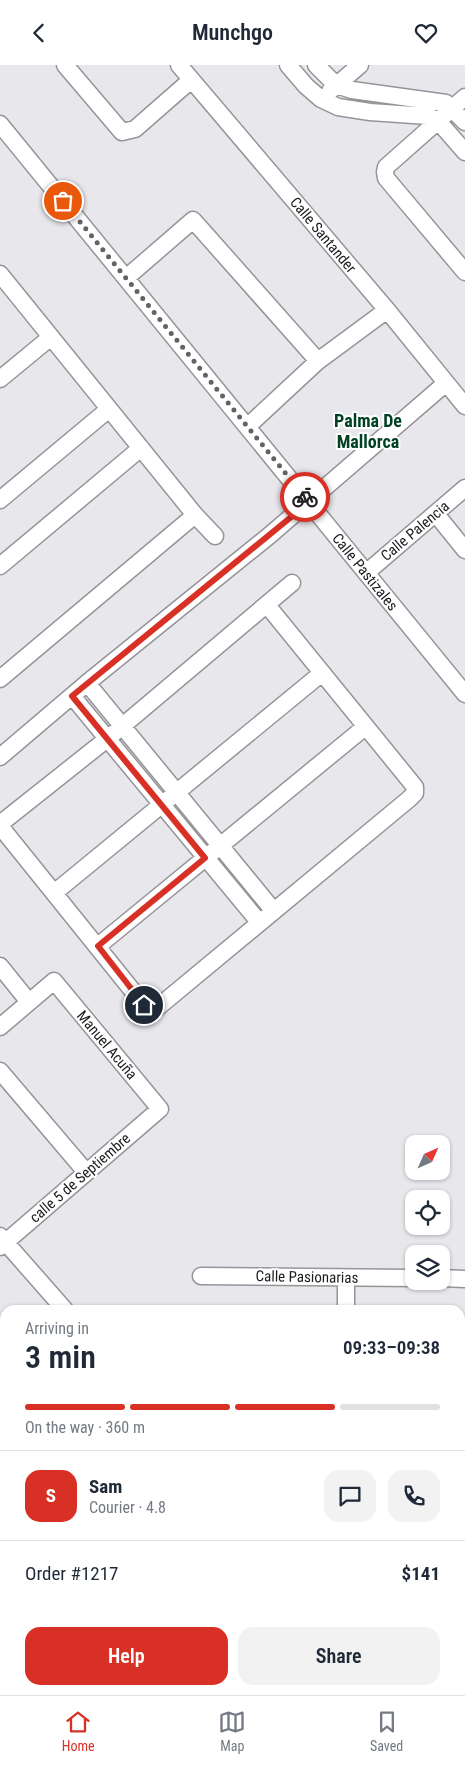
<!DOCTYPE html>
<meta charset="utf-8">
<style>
:root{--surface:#fff;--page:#f2f2f3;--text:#1f2937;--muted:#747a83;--line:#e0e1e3;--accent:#d93025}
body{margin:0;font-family:"Roboto Condensed",sans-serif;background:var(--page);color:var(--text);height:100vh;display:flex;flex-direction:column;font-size:19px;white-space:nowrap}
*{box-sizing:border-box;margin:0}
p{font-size:16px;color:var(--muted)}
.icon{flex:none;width:28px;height:28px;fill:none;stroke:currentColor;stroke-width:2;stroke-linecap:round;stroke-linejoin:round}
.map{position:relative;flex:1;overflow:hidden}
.sheet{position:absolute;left:0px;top:1240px;width:465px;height:390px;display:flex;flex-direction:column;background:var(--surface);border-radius:15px 15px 0 0;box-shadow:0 1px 4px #0004}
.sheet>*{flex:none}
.needle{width:32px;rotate:45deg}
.buttons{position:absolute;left:405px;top:1070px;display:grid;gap:10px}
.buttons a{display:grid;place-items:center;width:45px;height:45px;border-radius:10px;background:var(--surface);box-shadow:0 1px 4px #0004;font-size:25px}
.pin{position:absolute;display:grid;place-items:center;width:42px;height:42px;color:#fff;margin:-21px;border:2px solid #fff;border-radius:50%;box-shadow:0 1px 5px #0007}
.courier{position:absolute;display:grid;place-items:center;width:50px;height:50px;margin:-25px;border:4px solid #d93025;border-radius:50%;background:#fff;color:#222;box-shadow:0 1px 6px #0007}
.headline em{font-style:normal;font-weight:600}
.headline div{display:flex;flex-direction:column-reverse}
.headline{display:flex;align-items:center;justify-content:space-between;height:85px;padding:0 25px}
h1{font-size:32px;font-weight:600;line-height:38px}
.bar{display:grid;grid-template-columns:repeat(4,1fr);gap:8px 5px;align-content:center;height:60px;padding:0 25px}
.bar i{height:6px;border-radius:4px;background:var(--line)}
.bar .active{background:var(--accent)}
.bar p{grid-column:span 4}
.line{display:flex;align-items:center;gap:12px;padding:0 25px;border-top:1px solid var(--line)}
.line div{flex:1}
.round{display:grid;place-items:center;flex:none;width:52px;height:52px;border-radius:15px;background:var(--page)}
.action{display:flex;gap:10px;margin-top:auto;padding:10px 25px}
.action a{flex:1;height:58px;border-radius:15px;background:var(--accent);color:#fff;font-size:20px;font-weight:600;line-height:58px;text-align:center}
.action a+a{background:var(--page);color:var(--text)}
header{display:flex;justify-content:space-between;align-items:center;height:65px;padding:0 25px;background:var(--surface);font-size:22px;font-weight:600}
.dock{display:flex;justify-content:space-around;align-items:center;height:70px;border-top:1px solid var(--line);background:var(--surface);font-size:14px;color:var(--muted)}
.dock a{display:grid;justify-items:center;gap:2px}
.dock .active{color:var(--accent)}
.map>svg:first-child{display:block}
</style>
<header><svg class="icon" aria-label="back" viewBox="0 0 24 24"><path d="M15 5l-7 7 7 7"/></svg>Munchgo<svg class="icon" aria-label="heart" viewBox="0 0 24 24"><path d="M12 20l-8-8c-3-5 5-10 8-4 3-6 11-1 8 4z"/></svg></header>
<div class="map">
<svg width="465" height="1630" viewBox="0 0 465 1630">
<rect width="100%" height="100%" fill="#e8e8ec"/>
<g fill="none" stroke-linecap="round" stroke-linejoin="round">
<defs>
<path id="minor" d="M65,0l57,67 13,-3 56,-49
M179,0l208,245 78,96
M288,0l18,21 15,13 17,8 32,5 58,4 10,5 27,31
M316,0l20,20 16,5 94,13 19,19
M330,26l30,-26
M465,32l-79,70 -1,5 1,6 79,94
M0,59l465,570
M0,209l195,241 20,21
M126,213l67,-58 125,141
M0,314l51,-42
M248,361l70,-65 69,-51
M0,435l109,-91
M436,449l29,36
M0,501l141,-118
M366,508l99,-85
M0,614l195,-164
M87,618l186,227
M72,631l187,226
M0,692l87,-74 183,-148 176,-152
M0,759l107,-85 185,-156
M0,761l144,179 7,4 6,-1 252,-209 6,-6v-6l-148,-182
M54,828l268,-220
M98,881l267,-219
M0,901l29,36
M0,962l54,-46 106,128 -160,138
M0,1006l86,101
M0,1171l65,74
M201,1211l213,2
M441,1213l24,1
M346,1245v-32
M460,1305h5
M0,1319l5,6
M0,1374l5,-4
M460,1390h5
M460,1569l5,7
M460,1603l5,-3
M56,1630l6,-5
M422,1630l7,-5"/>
<path id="tertiary" d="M460,1496h5
M0,1522l5,-1"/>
</defs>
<use href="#minor" stroke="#959499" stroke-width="19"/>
<use href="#tertiary" stroke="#959499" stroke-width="22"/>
<use href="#minor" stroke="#fff" stroke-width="16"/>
<use href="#tertiary" stroke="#fff" stroke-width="20"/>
</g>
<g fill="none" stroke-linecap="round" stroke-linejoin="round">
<path stroke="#636365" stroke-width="5" stroke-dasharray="0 9" d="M63,136l242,296"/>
<path stroke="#d93025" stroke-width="6" d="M144,940l-46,-59 107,-88 -133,-162 224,-183 13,-11 -4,-5"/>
</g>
<g text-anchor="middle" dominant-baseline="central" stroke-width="4" stroke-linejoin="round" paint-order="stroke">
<g font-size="15" fill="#1c1b1d" stroke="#fff">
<text transform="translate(323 170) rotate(50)">Calle Santander</text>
<text transform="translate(415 466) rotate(-40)">Calle Palencia</text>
<text transform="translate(365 507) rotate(51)">Calle Pastizales</text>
<text transform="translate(107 980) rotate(50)">Manuel Acuña</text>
<text transform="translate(80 1113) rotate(-41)">calle 5 de Septiembre</text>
<text transform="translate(307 1212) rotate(1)">Calle Pasionarias</text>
</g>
<g font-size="18" font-weight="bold" fill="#004124" stroke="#fff">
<text x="368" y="355">Palma De<tspan x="368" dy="21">Mallorca</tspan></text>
</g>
</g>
</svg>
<div class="buttons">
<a><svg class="needle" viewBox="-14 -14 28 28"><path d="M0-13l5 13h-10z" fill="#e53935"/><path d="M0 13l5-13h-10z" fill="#747a83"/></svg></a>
<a><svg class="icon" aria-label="locate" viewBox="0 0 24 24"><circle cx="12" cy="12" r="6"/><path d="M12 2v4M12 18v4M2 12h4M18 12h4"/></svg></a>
<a><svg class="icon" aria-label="layers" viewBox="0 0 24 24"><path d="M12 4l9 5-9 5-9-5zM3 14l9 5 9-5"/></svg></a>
</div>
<div class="pin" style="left:63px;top:136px;background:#ea580c"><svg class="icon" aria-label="bag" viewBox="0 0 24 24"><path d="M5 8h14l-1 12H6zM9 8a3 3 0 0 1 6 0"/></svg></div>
<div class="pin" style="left:144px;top:940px;background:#1f2937"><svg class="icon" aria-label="home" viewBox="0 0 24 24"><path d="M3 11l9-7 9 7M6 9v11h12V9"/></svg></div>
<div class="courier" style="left:305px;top:432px"><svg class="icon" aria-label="bike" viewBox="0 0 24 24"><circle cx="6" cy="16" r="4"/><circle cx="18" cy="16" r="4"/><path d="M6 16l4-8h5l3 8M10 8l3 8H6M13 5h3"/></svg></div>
<section class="sheet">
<div class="headline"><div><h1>3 min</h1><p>Arriving in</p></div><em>09:33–09:38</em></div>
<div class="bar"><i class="active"></i><i class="active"></i><i class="active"></i><i></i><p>On the way · 360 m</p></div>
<div class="line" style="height:90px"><b class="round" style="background:var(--accent);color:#fff">S</b><div><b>Sam</b><p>Courier · 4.8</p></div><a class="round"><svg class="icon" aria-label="chat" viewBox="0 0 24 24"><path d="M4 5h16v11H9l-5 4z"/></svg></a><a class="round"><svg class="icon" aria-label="phone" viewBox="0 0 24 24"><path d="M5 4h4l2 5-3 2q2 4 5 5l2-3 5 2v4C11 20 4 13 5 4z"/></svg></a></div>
<div class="line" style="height:65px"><div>Order #1217</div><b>$141</b></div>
<div class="action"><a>Help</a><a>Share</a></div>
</section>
</div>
<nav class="dock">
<a class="active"><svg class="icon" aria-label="home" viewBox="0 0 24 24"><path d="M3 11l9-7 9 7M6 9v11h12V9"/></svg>Home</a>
<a><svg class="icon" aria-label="map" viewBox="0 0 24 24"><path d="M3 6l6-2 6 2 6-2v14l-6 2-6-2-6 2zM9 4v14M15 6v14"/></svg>Map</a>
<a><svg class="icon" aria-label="saved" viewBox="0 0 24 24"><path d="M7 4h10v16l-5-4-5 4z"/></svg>Saved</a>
</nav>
